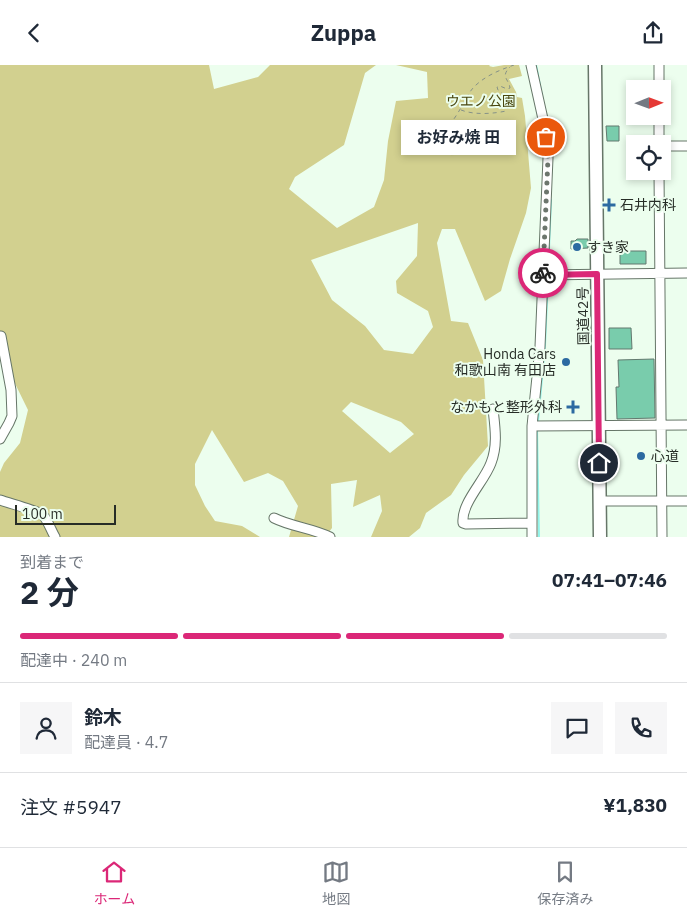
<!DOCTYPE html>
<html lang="ja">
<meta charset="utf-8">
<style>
:root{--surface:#fff;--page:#f6f6f7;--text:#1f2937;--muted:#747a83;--line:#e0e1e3;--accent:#db2777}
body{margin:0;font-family:"IBM Plex Sans","Noto Sans JP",sans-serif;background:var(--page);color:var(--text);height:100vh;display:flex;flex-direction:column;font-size:19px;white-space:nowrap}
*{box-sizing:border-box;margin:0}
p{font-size:16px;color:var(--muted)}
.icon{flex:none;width:28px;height:28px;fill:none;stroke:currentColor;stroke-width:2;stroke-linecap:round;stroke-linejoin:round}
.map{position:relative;height:472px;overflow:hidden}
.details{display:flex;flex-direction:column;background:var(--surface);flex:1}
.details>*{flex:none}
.needle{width:32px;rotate:89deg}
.buttons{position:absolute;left:626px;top:15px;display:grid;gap:10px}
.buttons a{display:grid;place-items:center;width:45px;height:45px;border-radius:0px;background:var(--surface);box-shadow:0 2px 8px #0003;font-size:25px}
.scale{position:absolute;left:15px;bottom:12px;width:101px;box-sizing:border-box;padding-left:5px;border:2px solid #272d27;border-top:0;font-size:14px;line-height:18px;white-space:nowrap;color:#272d27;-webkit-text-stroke:4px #ecfeee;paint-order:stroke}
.pin{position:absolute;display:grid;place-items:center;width:42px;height:42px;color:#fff;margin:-21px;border:2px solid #fff;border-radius:50%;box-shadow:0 1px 5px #0007}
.courier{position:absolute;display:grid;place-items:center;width:50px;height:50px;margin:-25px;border:4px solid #db2777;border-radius:50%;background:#fff;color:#222;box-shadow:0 1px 6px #0007}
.bubble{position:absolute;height:35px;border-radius:0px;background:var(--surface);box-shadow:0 2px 8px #0003;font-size:16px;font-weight:700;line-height:35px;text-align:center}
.summary em{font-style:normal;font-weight:700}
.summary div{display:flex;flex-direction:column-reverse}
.summary{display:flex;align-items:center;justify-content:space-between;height:85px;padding:0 20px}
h1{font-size:32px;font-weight:700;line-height:38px}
.bar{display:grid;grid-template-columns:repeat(4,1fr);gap:8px 5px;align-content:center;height:60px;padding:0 20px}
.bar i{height:6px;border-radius:4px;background:var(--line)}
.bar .current{background:var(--accent)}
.bar p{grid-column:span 4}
.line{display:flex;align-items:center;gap:12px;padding:0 20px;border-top:1px solid var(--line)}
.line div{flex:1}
.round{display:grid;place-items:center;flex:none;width:52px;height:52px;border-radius:0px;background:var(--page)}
header{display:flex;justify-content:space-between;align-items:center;height:65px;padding:0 20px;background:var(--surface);font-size:22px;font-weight:700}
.tabs{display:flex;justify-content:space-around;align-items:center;height:70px;border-top:1px solid var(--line);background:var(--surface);font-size:14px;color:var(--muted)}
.tabs a{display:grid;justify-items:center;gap:2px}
.tabs .current{color:var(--accent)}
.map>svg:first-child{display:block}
</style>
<header><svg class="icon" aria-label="back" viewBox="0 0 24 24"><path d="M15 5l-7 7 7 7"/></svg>Zuppa<svg class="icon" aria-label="share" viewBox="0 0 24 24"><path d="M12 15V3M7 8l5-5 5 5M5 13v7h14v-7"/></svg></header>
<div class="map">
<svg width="687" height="472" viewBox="0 0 687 472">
<rect width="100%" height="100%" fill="#ecfeee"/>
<path fill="#d2d08f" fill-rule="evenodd" d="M0,0h209l5,24 44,-12 12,-12h106l-11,8 -21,72 -49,32 -6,12 48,39 37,-21 10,-27 4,-39 8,-40 32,-3 -1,-26 -31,-7h94l-1,1 4,1 11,-2h15l3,11 -13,3 7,13 1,5 5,1 3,18 6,72 -5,25 -16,46 -9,32 -16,10 -30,-72h-13l-5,14 14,78 17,2 15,37 5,86 -24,29 -13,20 -25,18 -6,15 -11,9h-38l11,-26 -2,-16 -27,12 4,-27 -26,4 1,44 -7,9h-36l9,-31 -15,-25 -15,-8 -24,9 -32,-52 -17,34v21l10,21 10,15 27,5 18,11h-260v-65l4,-9 16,-20 8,-33 -28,-57zM418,158l-1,33 -21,25 1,12 31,18 5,16 -20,27 -29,-4 -19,-24 -33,-26 -21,-40zM351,337l50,20 13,12 -24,19 -48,-42z"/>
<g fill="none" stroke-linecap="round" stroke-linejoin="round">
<path stroke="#92f4ea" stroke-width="2" d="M536,0l7,36
M548,208l3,-73
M538,357l7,-77 3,-68
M537,364l2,108"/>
</g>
<path fill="#79ccac" stroke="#63796f" d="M606,61h13v15h-12z
M577,174h11v9l-17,1v-8h4z
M620,186h26v13h-26z
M609,263h22l1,21h-23z
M654,294l1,59 -38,1 -1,-32h3l-1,-27z"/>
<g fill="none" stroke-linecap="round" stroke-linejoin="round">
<defs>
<path id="minor" d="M531,0l12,54 5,27v12l-8,189 -8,79v111
M659,0v24
M659,51v28
M662,81h25
M659,106l3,366
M543,210l144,-2
M493,344c2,18 5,36 -2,54 -7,19 -30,40 -28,60l3,1 66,-1
M532,361l155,-1
M0,374l9,-16 3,-7 -1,-26 -10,-54
M0,435c8,3 39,11 43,15 5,6 8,15 12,22
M600,436h87
M274,453c18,9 38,10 56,19"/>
<path id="highway" d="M595,0l5,472"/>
</defs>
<use href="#minor" stroke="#667668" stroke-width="11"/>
<use href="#highway" stroke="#667668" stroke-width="15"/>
<path stroke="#869287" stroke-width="1" stroke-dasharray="4 4" stroke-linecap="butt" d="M461,45c13,5 31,4 45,1 9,-12 -1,-14 -8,-21l-1,-3 3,-1 7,3 3,-1c-1,-9 -10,-11 0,-21
M490,73c-10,6 -35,23 -46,14 -5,-4 -3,-10 -1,-15 4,-10 11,-17 16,-26 6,-9 9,-19 17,-26 11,-10 24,-15 38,-20"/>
<use href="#minor" stroke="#fff" stroke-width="9"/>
<use href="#highway" stroke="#fff" stroke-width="12"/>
</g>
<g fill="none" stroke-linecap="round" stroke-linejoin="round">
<path stroke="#6c766d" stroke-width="5" stroke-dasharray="0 9" d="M543,208l5,-115 -2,-21"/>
<path stroke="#db2777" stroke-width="6" d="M543,208v2l54,-1 2,189"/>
</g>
<g fill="#2c6aa1" stroke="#ecfeee" stroke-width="2">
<path d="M606.5 132.5h5v5h5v5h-5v5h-5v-5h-5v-5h5z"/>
<circle cx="577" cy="182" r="5"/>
<circle cx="566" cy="297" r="5"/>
<path d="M570.5 334.5h5v5h5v5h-5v5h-5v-5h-5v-5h5z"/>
<circle cx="641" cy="391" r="5"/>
</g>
<g text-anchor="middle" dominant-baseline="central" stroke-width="4" stroke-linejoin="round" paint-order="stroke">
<g font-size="14" fill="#49460e" stroke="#ecfeee">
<text x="481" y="36">ウエノ公園</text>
</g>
<g font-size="14" fill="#272d27" stroke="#ecfeee" text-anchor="start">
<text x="620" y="140">石井内科</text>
<text x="587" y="182">すき家</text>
<text x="556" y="289" text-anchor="end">Honda Cars<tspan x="556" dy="16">和歌山南 有田店</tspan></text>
<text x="562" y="342" text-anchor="end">なかもと整形外科</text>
<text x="651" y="391">心道</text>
</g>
<g font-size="14" fill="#272d27" stroke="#ecfeee">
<text transform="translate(583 251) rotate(-91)">国道42号</text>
</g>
</g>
</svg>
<div class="buttons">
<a><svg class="needle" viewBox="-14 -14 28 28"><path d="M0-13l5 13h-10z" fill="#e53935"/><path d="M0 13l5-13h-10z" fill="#747a83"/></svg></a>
<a><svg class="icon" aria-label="locate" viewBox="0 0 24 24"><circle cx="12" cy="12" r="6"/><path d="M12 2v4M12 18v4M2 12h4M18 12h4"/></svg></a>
</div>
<div class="scale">100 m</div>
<div class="pin" style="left:546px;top:72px;background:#ea580c"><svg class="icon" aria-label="bag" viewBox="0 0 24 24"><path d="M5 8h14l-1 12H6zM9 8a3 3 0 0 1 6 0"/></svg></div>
<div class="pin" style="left:599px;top:398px;background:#1f2937"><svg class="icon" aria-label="home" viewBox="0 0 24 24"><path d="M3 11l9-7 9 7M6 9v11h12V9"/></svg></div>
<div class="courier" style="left:543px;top:208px"><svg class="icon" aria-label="bike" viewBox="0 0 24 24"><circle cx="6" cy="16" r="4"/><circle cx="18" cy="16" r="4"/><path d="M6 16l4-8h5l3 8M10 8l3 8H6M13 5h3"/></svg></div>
<div class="bubble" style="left:401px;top:55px;width:115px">お好み焼 田</div>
</div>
<section class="details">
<div class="summary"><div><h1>2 分</h1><p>到着まで</p></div><em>07:41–07:46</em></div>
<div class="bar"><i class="current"></i><i class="current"></i><i class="current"></i><i></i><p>配達中 · 240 m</p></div>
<div class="line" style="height:90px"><a class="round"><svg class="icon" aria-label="person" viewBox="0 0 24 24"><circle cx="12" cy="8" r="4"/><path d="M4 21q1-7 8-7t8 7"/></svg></a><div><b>鈴木</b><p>配達員 · 4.7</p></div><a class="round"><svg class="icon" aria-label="chat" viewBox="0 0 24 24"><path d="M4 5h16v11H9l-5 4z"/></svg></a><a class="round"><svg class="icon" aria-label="phone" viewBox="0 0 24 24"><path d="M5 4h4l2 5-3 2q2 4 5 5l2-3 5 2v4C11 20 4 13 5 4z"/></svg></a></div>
<div class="line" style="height:65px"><div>注文 #5947</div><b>¥1,830</b></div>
</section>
<nav class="tabs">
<a class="current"><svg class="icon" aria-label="home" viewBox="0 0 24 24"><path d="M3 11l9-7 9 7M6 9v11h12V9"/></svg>ホーム</a>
<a><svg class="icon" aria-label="map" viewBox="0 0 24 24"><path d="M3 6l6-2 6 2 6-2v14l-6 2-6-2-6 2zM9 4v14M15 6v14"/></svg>地図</a>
<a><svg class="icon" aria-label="saved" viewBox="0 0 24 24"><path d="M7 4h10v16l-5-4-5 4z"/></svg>保存済み</a>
</nav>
